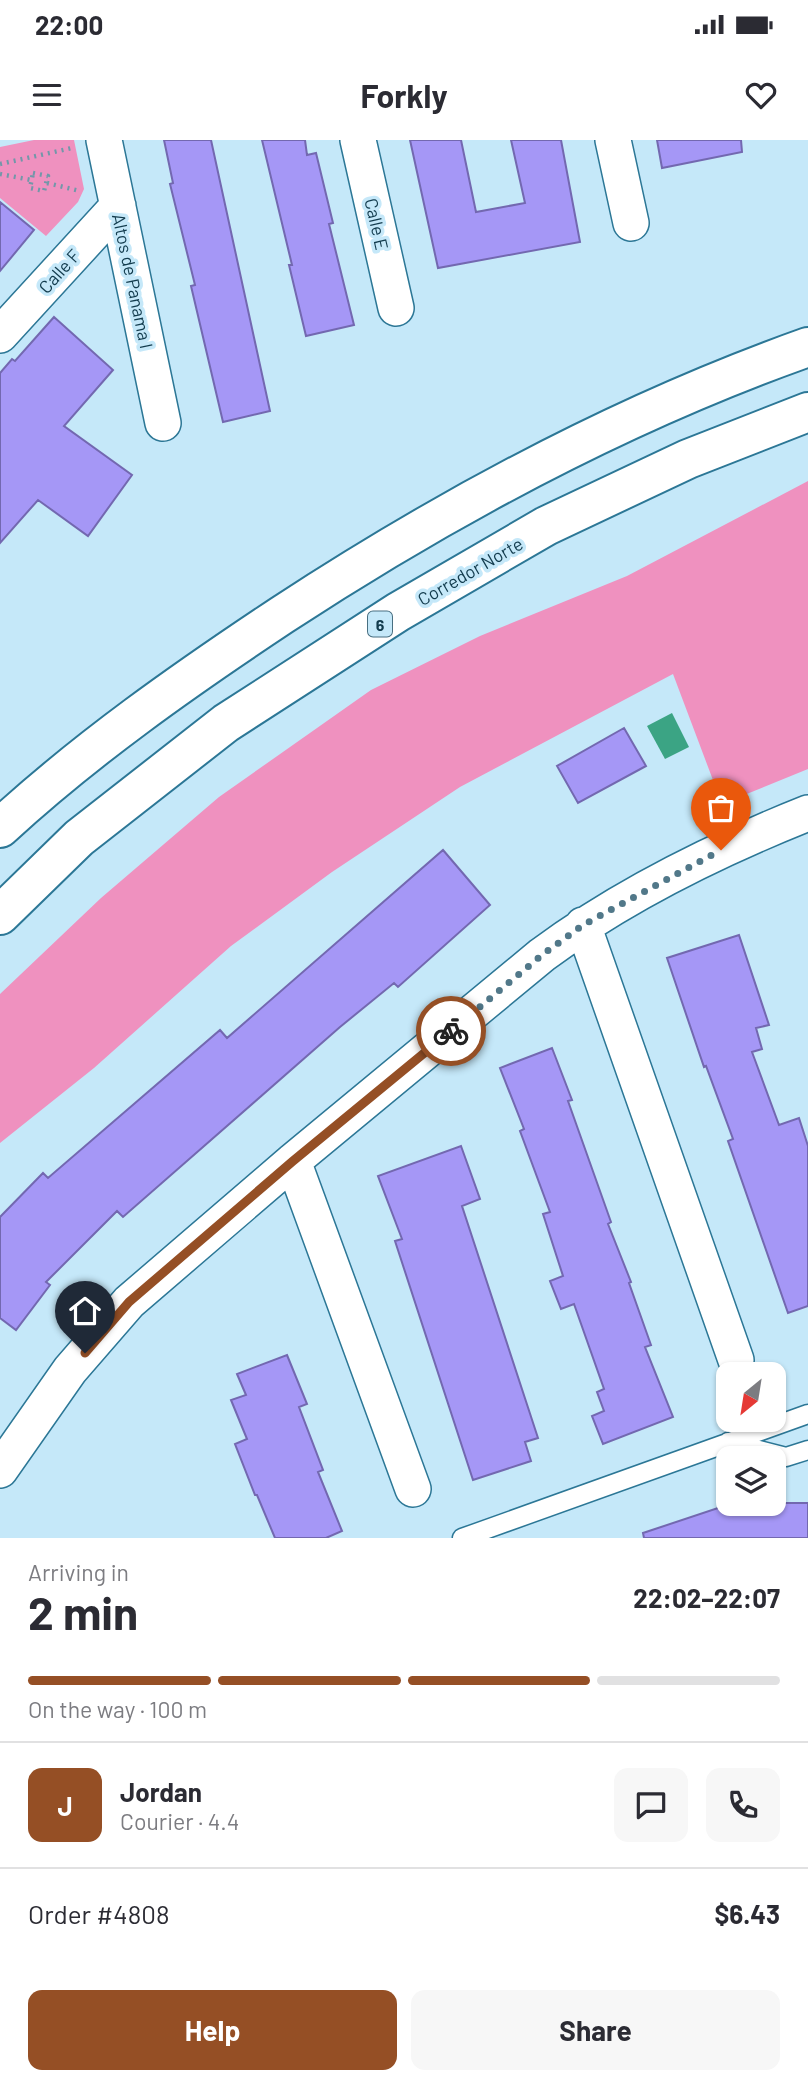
<!DOCTYPE html>
<meta charset="utf-8">
<style>
:root{--surface:#fff;--page:#f7f7f7;--text:#2b2b33;--muted:#7c7c81;--line:#e1e1e2;--accent:#954f25}
body{margin:0;font-family:Barlow,sans-serif;background:var(--page);color:var(--text);height:100vh;display:flex;flex-direction:column;font-size:26px;white-space:nowrap}
*{box-sizing:border-box;margin:0}
p{font-size:23px;color:var(--muted)}
.icon{flex:none;width:38px;height:38px;fill:none;stroke:currentColor;stroke-width:2;stroke-linecap:round;stroke-linejoin:round}
.map{position:relative;height:1398px;overflow:hidden}
.panel{display:flex;flex-direction:column;background:var(--surface);flex:1}
.panel>*{flex:none}
.needle{width:46px;rotate:210deg}
.buttons{position:absolute;left:716px;top:1222px;display:grid;gap:14px}
.buttons a{display:grid;place-items:center;width:70px;height:70px;border-radius:14px;background:var(--surface);box-shadow:0 2px 5px #0004;font-size:35px}
.pin{position:absolute;display:grid;place-items:center;width:60px;height:60px;color:#fff;margin:-72px -30px;border-radius:50% 50% 50% 0;rotate:-45deg;box-shadow:0 0 7px #0007}
.pin .icon{rotate:45deg}
.courier{position:absolute;display:grid;place-items:center;width:70px;height:70px;margin:-35px;border:5px solid #954f25;border-radius:50%;background:#fff;color:#222;box-shadow:0 2px 9px #0007}
.head em{font-style:normal;font-weight:700}
.head div{display:flex;flex-direction:column-reverse}
.head{display:flex;align-items:center;justify-content:space-between;height:119px;padding:0 28px}
h1{font-size:46px;font-weight:700;line-height:52px}
.bar{display:grid;grid-template-columns:repeat(4,1fr);gap:10px 7px;align-content:center;height:84px;padding:0 28px}
.bar i{height:9px;border-radius:5px;background:var(--line)}
.bar .active{background:var(--accent)}
.bar p{grid-column:span 4}
.line{display:flex;align-items:center;gap:18px;padding:0 28px;border-top:2px solid var(--line)}
.line div{flex:1}
.round{display:grid;place-items:center;flex:none;width:74px;height:74px;border-radius:14px;background:var(--page)}
.button{display:flex;gap:14px;margin-top:auto;padding:14px 28px}
.button a{flex:1;height:80px;border-radius:14px;background:var(--accent);color:#fff;font-size:28px;font-weight:700;line-height:80px;text-align:center}
.button a+a{background:var(--page);color:var(--text)}
.status{display:flex;justify-content:space-between;align-items:center;height:49px;padding:0 35px;background:var(--surface);direction:ltr}
.status svg{height:19px;fill:currentColor}
header{display:flex;justify-content:space-between;align-items:center;height:91px;padding:0 28px;background:var(--surface);font-size:32px;font-weight:700}
.map>svg:first-child{display:block}
</style>
<div class="status"><b>22:00</b><svg viewBox="0 0 49 12"><path d="M0 12V9h3v3zM5 12V6h3v6zM10 12V3h3v9zM15 12V0h3v12zM26 1h20v11H26zM47 4h2v5h-2z"/></svg></div>
<header><svg class="icon" aria-label="menu" viewBox="0 0 24 24"><path d="M4 6h16M4 12h16M4 18h16"/></svg>Forkly<svg class="icon" aria-label="heart" viewBox="0 0 24 24"><path d="M12 20l-8-8c-3-5 5-10 8-4 3-6 11-1 8 4z"/></svg></header>
<div class="map">
<svg width="808" height="1398" viewBox="0 0 808 1398">
<rect width="100%" height="100%" fill="#c5e8f9"/>
<path fill="#ef91bf" d="M34,0h40l10,49 -6,13 -32,34 -46,-38v-51z
M808,341v288l-86,35 -49,-130 -213,113 -128,85 -101,74 -137,122 -94,75v-149l101,-96 118,-101 152,-107 109,-54 147,-60z"/>
<path fill="#3ba484" d="M672,573l17,34 -24,12 -18,-33z"/>
<path fill="#a597f6" stroke="#7368b0" stroke-width="2" d="M164,0h47l59,271 -47,11 -32,-136 4,-1 -25,-101 3,-1z
M262,0h43l2,15 9,-2 17,70 -4,1 25,101 -48,11 -17,-71h3z
M410,0h51l15,72 49,-9 -14,-63h50l19,102 -142,26z
M657,0h84l1,12 -80,16z
M0,62l34,28 -34,41z
M54,177l59,53 -49,56 68,49 -44,61 -50,-36 -38,43v-170l12,-14 3,2z
M624,588l22,38 -68,37 -21,-37z
M443,710l47,55 -92,82 -4,-4 -54,44 -217,190 -6,-6 -71,71 4,3 -34,45 -16,-12v-101l43,-44 5,5 172,-148 7,8z
M739,795l30,90 -13,3 6,21 -10,3 27,73 20,-7 9,28v160l-20,7 -60,-172 5,-2 -27,-73 -2,1 -37,-109z
M552,908l20,52 -4,1 43,121 -3,2 23,58 -2,1 22,62 -6,2 28,70 -70,27 -11,-28 12,-5 -7,-19 7,-3 -30,-85 -13,5 -11,-28 13,-5 -20,-62 7,-2 -30,-81 4,-2 -24,-61z
M461,1006l19,53 -18,7 76,232 -13,4 6,19 -58,19 -78,-239 7,-2 -24,-63z
M287,1215l20,49 -8,3 24,63 -5,2 24,59 -16,7h-51l-18,-43h-2l-20,-51 12,-5 -16,-39 15,-5 -9,-21z
M733,1363h75v35h-164l-1,-5z"/>
<g fill="none" stroke-linecap="round" stroke-linejoin="round">
<defs>
<path id="lane" d="M728,1302l58,15 22,-7
M462,1398l346,-124"/>
<path id="street" d="M104,0l59,283
M358,0l38,168
M613,0l18,83
M0,195l118,-129
M583,785l153,435
M293,1021l120,328
M0,1330l70,-100 59,-68 164,-141 249,-206c81,-60 173,-105 266,-142"/>
<path id="highway" d="M0,688c87,-80 184,-148 282,-213 165,-108 340,-202 526,-268
M0,775l79,-77 147,-115 172,-111 148,-86 142,-67 120,-47"/>
</defs>
<use href="#lane" stroke="#2c7796" stroke-width="21"/>
<use href="#street" stroke="#2c7796" stroke-width="38"/>
<use href="#highway" stroke="#2c7796" stroke-width="42"/>
<path stroke="#7297a9" stroke-width="4.5" stroke-dasharray="2 5" stroke-linecap="butt" d="M0,24l72,-16
M33,33l15,3 -4,15 -14,-3z
M0,34l31,6
M47,43l33,8"/>
<use href="#lane" stroke="#fff" stroke-width="18"/>
<use href="#street" stroke="#fff" stroke-width="35"/>
<use href="#highway" stroke="#fff" stroke-width="38"/>
</g>
<g fill="none" stroke-linecap="round" stroke-linejoin="round">
<path stroke="#517889" stroke-width="7" stroke-dasharray="0 12.6" d="M451,891l91,-76 41,-30 138,-75"/>
<path stroke="#954f25" stroke-width="9" d="M85,1213l44,-51 164,-141 158,-130"/>
</g>
<g text-anchor="middle" dominant-baseline="central" stroke-width="7" stroke-linejoin="round" paint-order="stroke">
<rect fill="#c5e8f9" stroke="#486f81" stroke-width="2" x="368" y="471.5" width="24" height="25" rx="5"/>
<g font-size="16" font-weight="bold" fill="#123b4d">
<text x="380" y="484">6</text>
</g>
<g font-size="18" fill="#123b4d" stroke="#c5e8f9">
<text transform="translate(377 84) rotate(77)">Calle E</text>
<text transform="translate(59 131) rotate(-48)">Calle F</text>
<text transform="translate(133 141) rotate(78)">Altos de Panama I</text>
<text transform="translate(470 431) rotate(-30)">Corredor Norte</text>
</g>
</g>
</svg>
<div class="buttons">
<a><svg class="needle" viewBox="-14 -14 28 28"><path d="M0-13l5 13h-10z" fill="#e53935"/><path d="M0 13l5-13h-10z" fill="#7c7c81"/></svg></a>
<a><svg class="icon" aria-label="layers" viewBox="0 0 24 24"><path d="M12 4l9 5-9 5-9-5zM3 14l9 5 9-5"/></svg></a>
</div>
<div class="pin" style="left:721px;top:710px;background:#ea580c"><svg class="icon" aria-label="bag" viewBox="0 0 24 24"><path d="M5 8h14l-1 12H6zM9 8a3 3 0 0 1 6 0"/></svg></div>
<div class="pin" style="left:85px;top:1213px;background:#1f2937"><svg class="icon" aria-label="home" viewBox="0 0 24 24"><path d="M3 11l9-7 9 7M6 9v11h12V9"/></svg></div>
<div class="courier" style="left:451px;top:891px"><svg class="icon" aria-label="bike" viewBox="0 0 24 24"><circle cx="6" cy="16" r="4"/><circle cx="18" cy="16" r="4"/><path d="M6 16l4-8h5l3 8M10 8l3 8H6M13 5h3"/></svg></div>
</div>
<section class="panel">
<div class="head"><div><h1>2 min</h1><p>Arriving in</p></div><em>22:02–22:07</em></div>
<div class="bar"><i class="active"></i><i class="active"></i><i class="active"></i><i></i><p>On the way · 100 m</p></div>
<div class="line" style="height:126px"><b class="round" style="background:var(--accent);color:#fff">J</b><div><b>Jordan</b><p>Courier · 4.4</p></div><a class="round"><svg class="icon" aria-label="chat" viewBox="0 0 24 24"><path d="M4 5h16v11H9l-5 4z"/></svg></a><a class="round"><svg class="icon" aria-label="phone" viewBox="0 0 24 24"><path d="M5 4h4l2 5-3 2q2 4 5 5l2-3 5 2v4C11 20 4 13 5 4z"/></svg></a></div>
<div class="line" style="height:91px"><div>Order #4808</div><b>$6.43</b></div>
<div class="button"><a>Help</a><a>Share</a></div>
</section>
